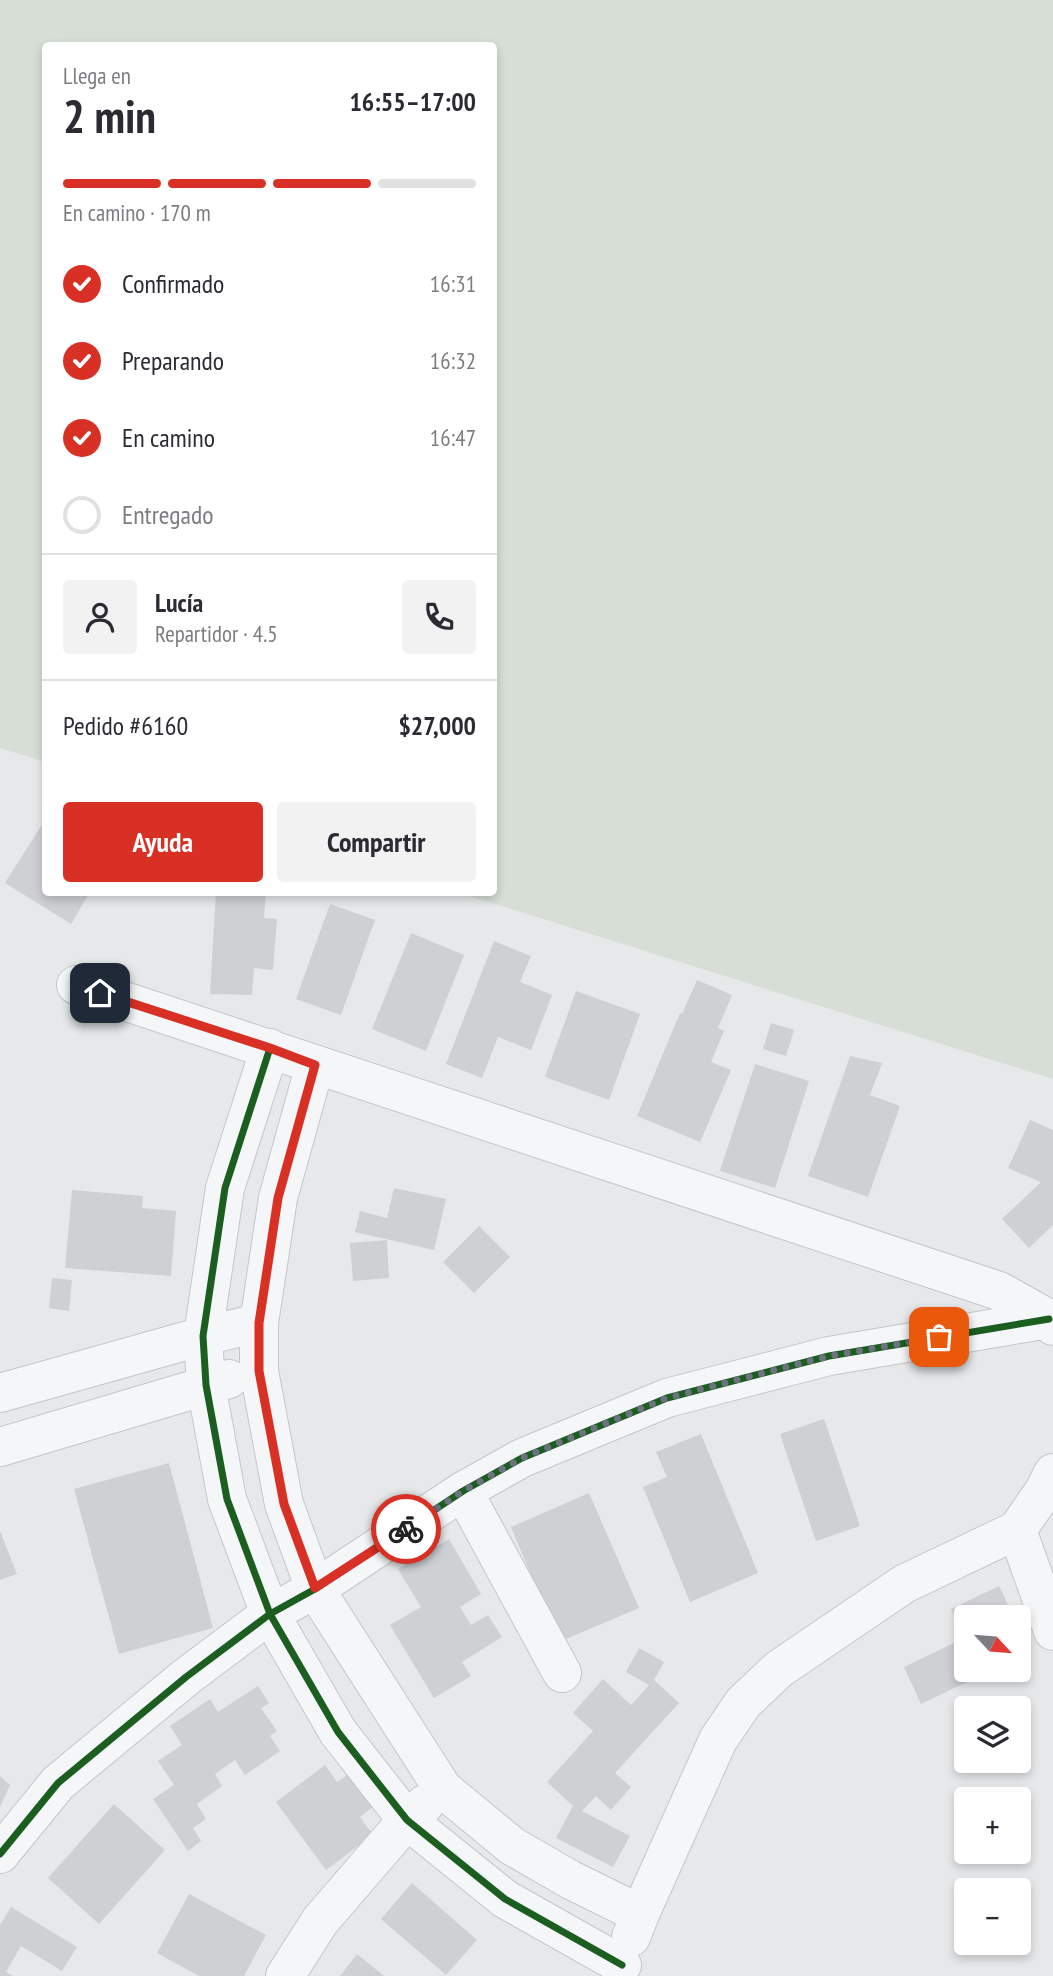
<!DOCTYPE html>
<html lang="es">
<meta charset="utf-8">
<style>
:root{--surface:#fff;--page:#f2f2f3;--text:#2b2b33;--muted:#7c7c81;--line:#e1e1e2;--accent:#d93025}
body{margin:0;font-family:"PT Sans Narrow",sans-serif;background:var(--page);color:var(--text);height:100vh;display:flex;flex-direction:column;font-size:26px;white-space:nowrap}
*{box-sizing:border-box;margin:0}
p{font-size:23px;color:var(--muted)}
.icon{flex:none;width:38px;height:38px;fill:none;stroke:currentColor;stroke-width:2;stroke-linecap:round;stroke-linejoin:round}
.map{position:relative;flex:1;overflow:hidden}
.panel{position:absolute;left:42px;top:42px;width:455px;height:854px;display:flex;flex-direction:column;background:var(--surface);border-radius:7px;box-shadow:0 4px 10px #0003}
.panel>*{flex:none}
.needle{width:46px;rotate:116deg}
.buttons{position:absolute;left:954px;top:1605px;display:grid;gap:14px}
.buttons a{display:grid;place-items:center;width:77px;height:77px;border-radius:7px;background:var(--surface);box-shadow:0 4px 10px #0003;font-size:35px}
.pin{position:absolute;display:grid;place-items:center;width:60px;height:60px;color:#fff;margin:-30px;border-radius:14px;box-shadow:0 4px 10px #0006}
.courier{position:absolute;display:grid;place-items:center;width:70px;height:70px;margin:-35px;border:5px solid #d93025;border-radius:50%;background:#fff;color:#222;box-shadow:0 2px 9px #0007}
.overview em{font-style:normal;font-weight:800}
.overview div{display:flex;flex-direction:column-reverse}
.overview{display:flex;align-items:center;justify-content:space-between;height:119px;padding:0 21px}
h1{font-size:46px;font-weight:800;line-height:52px}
.bar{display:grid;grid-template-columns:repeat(4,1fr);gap:10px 7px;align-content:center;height:84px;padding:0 21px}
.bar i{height:9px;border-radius:5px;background:var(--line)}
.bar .on{background:var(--accent)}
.bar p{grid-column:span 4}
.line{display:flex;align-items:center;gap:18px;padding:0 21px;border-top:2px solid var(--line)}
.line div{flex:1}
.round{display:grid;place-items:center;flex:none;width:74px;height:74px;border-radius:7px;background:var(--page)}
ol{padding:0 21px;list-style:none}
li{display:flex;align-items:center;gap:21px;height:77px}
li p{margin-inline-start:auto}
li .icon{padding:7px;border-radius:50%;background:var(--accent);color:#fff;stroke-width:4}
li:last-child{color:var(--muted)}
li i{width:38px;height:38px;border:4px solid var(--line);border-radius:50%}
.action{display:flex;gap:14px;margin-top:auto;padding:14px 21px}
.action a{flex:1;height:80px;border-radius:7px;background:var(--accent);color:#fff;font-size:28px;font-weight:800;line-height:80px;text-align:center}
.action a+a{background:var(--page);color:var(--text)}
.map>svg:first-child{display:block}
</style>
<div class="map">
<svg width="1053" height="1976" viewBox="0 0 1053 1976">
<rect width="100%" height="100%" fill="#e6e8ea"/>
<path fill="#d6ded6" d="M0,0h1053v1079l-593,-186 34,-1v-846h-448l-1,716 -45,-14z"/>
<path fill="#ced0d3" d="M46,818v74h44l-19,32 -66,-41z
M216,892h50l-2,26 13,1 -4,51 -19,-2 -2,27 -42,-1z
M330,904l45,16 -34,95 -45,-16z
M411,933l53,22 -38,96 -54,-22z
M494,941l37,15 -11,26 32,13 -21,55 -33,-13 -16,41 -36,-14z
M697,980l35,15 -14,33 6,3 -13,31 20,8 -31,72 -63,-26 43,-103 2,1z
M576,991l64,23 -31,86 -64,-23z
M771,1023l23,7 -8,26 -23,-7z
M850,1056l32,7 -12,32 30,11 -32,91 -60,-21z
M755,1064l54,17 -34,107 -55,-17z
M1030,1120l23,10v95l-24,23 -27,-29 39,-37 -33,-14z
M394,1188l52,11 -12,51 -79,-18 5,-21 27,7z
M72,1190l71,6 -1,12 34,3 -5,65 -106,-8z
M479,1226l31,31 -36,36 -31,-31z
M387,1240l2,38 -36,3 -3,-38z
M52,1278l20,2 -3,31 -20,-3z
M824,1419l36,107 -44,15 -36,-107z
M701,1434l57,139 -68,29 -47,-115 24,-10 -11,-25z
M169,1463l44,165 -94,26 -45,-165z
M589,1493l50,115 -80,34 -48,-115z
M0,1531l17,43 -17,6z
M449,1539l32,55 -21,13 11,18 17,-10 14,22 -40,25 9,14 -37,22 -44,-73 31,-18 -23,-38z
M999,1586l15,31h-48v53h26l-71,34 -17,-37 60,-29 -13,-29z
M639,1648l25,14 -10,18 25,23 -64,70 16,14 -20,23 -15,-14 -14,15 48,25 -17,31 -57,-29 17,-32 -26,-24 46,-51 -20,-18 30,-34 28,26 18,-20 -23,-13z
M258,1686l11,17 -8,5 16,23 -7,5 10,15 -35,24 -10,-15 -20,14 7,12 -25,18 9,15 -13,9 8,13 -13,10 -35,-52 21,-14 -16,-24 24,-16 -12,-19 40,-27 8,13z
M325,1765l12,17 12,-8 25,32 -14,11 13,18 -47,35 -50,-68z
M0,1776l10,9 -10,22z
M114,1804l51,46 -66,74 -51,-46z
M412,1883l65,57 -31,35 -65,-56z
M189,1894l77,41 -22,41h-45l-42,-23z
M11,1907l66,40 -15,24 -41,-25 -15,26 7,4h-13v-51z
M357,1954l27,22h-44z"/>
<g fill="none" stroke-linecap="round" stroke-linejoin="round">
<defs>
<path id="minor" d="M76,985l923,306 50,28 4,7
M270,1048l-45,140 -22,148 3,49 21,114 43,115 68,118 69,88 98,79 117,66
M315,1065l-37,133 -19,125v48l25,133 31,85 128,200 69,57 59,34 69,34
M0,1393l203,-57 56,-13
M0,1447l229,-68
M1053,1473l-9,18 -27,39 36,101
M463,1491l99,182
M0,1854l58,-71 128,-106 84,-63 45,-25 148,-98 59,-33 145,-60 162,-42 220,-37
M631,1937l9,-23 78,-174 25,-37 36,-34 125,-85 113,-54
M285,1976l35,-55 87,-101 18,-16"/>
</defs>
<use href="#minor" stroke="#c4c6c8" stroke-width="40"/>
<use href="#minor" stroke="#f5f6f7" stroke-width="38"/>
<defs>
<path id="cycleway" d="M270,1048l-45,140 -22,148 3,49 21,114 43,115 68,118 69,88 98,79 117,66
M0,1854l58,-71 128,-106 84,-63 45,-25 148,-98 59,-33 145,-60 162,-42 220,-37"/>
</defs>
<use href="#cycleway" stroke="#f4f6f9" stroke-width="11"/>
<use href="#cycleway" stroke="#1b5e20" stroke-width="7"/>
</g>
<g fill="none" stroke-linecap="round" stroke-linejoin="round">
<path stroke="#6c737f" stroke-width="7" stroke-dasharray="0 12.6" d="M406,1529l57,-38 59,-33 145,-60 162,-42 110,-19"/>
<path stroke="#d93025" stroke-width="9" d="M100,993l170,55 45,17 -37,133 -19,125v48l25,133 31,84 91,-59"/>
</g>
</svg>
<div class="buttons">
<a><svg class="needle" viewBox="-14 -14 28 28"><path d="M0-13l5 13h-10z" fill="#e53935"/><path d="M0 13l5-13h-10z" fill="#7c7c81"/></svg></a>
<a><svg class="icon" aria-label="layers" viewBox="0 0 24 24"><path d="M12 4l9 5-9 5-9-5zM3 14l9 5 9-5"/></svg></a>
<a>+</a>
<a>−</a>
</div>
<div class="pin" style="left:939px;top:1337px;background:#ea580c"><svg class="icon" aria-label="bag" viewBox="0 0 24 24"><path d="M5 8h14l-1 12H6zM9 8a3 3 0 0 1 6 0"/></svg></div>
<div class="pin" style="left:100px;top:993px;background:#1f2937"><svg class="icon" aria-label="home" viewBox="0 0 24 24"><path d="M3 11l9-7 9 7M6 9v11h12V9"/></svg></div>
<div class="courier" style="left:406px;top:1529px"><svg class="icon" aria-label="bike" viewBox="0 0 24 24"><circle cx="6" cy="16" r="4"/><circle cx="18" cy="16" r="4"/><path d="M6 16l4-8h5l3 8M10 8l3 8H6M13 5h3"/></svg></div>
<section class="panel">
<div class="overview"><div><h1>2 min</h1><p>Llega en</p></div><em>16:55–17:00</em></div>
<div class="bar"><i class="on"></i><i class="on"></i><i class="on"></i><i></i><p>En camino · 170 m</p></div>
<ol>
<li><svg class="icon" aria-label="check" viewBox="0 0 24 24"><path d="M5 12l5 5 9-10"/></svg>Confirmado<p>16:31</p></li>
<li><svg class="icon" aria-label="check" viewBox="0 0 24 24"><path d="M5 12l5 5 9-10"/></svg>Preparando<p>16:32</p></li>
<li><svg class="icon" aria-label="check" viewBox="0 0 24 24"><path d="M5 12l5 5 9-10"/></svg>En camino<p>16:47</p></li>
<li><i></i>Entregado</li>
</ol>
<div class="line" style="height:126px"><a class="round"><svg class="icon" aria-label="person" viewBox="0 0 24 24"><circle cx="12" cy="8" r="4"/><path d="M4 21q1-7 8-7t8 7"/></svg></a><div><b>Lucía</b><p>Repartidor · 4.5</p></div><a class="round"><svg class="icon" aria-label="phone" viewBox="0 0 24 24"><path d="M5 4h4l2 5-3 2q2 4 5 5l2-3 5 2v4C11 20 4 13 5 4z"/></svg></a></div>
<div class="line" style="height:91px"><div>Pedido #6160</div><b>$27,000</b></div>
<div class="action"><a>Ayuda</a><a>Compartir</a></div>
</section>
</div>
